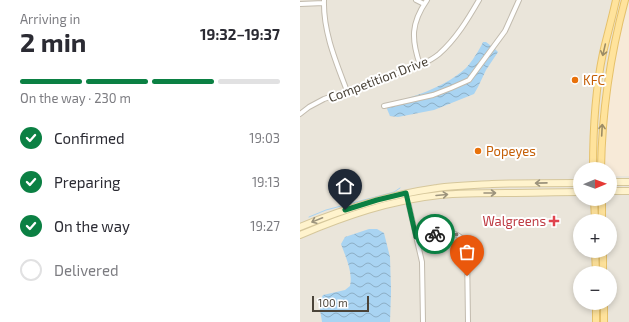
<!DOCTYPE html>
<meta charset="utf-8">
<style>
:root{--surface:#fff;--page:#f2f2f3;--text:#2b2b33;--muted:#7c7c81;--line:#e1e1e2;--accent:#0b8043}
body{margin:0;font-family:"Exo 2",sans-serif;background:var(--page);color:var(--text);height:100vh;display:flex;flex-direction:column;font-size:15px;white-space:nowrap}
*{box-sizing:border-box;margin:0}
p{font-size:13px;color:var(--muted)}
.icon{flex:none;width:22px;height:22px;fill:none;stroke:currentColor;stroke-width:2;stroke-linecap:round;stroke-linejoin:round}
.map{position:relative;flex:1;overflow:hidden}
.panel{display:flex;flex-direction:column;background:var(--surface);width:300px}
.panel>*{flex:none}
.needle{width:26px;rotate:89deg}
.tools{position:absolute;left:273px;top:162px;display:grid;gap:8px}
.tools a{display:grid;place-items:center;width:44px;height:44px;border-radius:50%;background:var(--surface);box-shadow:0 2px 6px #0003;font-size:20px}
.scale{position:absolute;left:12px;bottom:10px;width:57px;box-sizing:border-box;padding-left:4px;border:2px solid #4b4439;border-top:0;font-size:11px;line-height:14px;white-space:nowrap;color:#4b4439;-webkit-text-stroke:3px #fff;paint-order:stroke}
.pin{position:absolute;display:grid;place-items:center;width:34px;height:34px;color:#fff;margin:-41px -17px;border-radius:50% 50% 50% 0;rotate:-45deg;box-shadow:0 0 4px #0007}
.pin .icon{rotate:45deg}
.courier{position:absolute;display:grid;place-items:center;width:40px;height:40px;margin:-20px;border:3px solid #0b8043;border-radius:50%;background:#fff;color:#222;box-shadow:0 1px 5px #0007}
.overview em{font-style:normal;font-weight:700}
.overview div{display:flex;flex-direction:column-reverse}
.overview{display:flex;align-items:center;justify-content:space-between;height:68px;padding:0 20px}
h1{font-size:26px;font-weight:700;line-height:30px}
.bar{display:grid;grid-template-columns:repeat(4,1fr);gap:6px 4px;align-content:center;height:48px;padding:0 20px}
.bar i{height:5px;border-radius:3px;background:var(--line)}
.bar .selected{background:var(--accent)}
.bar p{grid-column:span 4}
ol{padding:0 20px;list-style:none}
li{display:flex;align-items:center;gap:12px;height:44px}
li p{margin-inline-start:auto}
li .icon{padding:4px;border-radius:50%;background:var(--accent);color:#fff;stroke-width:4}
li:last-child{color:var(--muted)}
li i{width:22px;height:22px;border:2px solid var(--line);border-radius:50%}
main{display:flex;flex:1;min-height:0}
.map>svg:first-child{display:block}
</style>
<main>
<section class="panel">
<div class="overview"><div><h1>2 min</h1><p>Arriving in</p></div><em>19:32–19:37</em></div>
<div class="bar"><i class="selected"></i><i class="selected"></i><i class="selected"></i><i></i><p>On the way · 230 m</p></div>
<ol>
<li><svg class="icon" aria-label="check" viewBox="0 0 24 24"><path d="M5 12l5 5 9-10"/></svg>Confirmed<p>19:03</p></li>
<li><svg class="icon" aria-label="check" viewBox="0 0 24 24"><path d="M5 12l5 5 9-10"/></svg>Preparing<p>19:13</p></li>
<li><svg class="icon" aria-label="check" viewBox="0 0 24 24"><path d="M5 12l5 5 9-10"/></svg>On the way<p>19:27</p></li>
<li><i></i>Delivered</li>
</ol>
</section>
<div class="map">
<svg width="329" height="322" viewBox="0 0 329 322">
<defs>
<pattern id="water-waves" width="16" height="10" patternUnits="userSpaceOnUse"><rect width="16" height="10" fill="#a9d4f2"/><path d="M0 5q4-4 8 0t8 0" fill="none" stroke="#8caec5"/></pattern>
</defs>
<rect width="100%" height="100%" fill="#f6f3ec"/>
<path fill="#eae5da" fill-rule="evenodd" d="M0,0h329v322h-329zM280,169h30v30h-30zM280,221h30v30h-30zM280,273h30v30h-30z"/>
<path fill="#f7ead8" d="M329,2v174h-17l-2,-1v-6h-6l1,-54 12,-67z"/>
<path fill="url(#water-waves)" d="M183,42h3l9,7 3,3 -12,18 -8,17 -4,7 -40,16 -36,7 -8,-1 -3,-7 1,-3c10,-5 21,-8 32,-12 16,-6 33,-14 46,-26 5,-5 14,-19 17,-26z
M69,229h8l7,4 6,24 1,34 -1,31h-68c-1,-9 -5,-18 1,-27l22,-5 5,-4c3,-14 -4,-28 -9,-42l4,-7z"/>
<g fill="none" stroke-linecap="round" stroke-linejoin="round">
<path stroke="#a9d4f2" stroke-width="1" d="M9,217l17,-7 68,-18 6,-4"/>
<defs>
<path id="street" d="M24,0c-1,32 12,62 23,91
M116,0l8,4
M0,4l24,-1
M120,65c-9,-26 -9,-42 7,-65
M84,106l49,-11 18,-7 18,-8 36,-49 14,-31
M0,114l9,-7 15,-8 96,-34c7,-3 13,-6 19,-11 17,-15 29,-35 40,-54
M107,197l15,65 1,60
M116,237c18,-3 45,-13 51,12l1,73"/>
<path id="secondary" d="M310,182h19
M310,191h19
M0,227c46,-19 88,-32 137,-39 18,-3 37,-3 55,-4 29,-1 59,-1 88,-1
M0,235c45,-19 91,-35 140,-40 22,-2 45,-2 67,-2 24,0 49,-1 73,-1"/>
<path id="primary" d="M293,169c0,-38 2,-78 10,-116 4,-17 9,-35 13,-53
M301,169c1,-58 9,-113 24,-169
M294,199l1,22
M302,199v22
M295,251l1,22
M303,251v22
M296,303v19
M304,303v19"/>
</defs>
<use href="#street" stroke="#c2bbae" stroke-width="6"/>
<use href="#secondary" stroke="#d6c79b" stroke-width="8"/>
<use href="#primary" stroke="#e6c16a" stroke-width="8"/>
<use href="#street" stroke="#fff" stroke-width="4"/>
<use href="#secondary" stroke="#fff3cd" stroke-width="6"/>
<use href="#primary" stroke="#ffe39c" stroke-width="6"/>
</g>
<defs><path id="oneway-shaft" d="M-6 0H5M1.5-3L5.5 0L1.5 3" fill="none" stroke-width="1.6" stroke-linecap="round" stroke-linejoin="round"/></defs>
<g stroke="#9c8c66">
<use href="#oneway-shaft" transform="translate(304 50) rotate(103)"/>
<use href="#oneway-shaft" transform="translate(302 130) rotate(-87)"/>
</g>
<g stroke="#9c937c">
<use href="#oneway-shaft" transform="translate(241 183) rotate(179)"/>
<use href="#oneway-shaft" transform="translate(190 193)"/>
<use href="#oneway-shaft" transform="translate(142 195) rotate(-5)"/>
<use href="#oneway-shaft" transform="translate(17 220) rotate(158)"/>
</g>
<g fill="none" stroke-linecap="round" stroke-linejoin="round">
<path stroke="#878178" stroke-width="4" stroke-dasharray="0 7.2" d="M135,234c37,-6 32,15 32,42"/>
<path stroke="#0b8043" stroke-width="5" d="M45,210l32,-10 29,-7 10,44 19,-3"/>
</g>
<g fill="#e8710a" stroke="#fff" stroke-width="1.5">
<circle cx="275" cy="80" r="4"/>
<circle cx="178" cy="151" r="4"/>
</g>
<path fill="#e0444e" stroke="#fff" stroke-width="1.5" d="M252 215h4v4h4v4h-4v4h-4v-4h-4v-4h4z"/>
<g text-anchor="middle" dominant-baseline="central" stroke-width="4" stroke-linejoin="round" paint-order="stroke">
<g font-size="13" fill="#4b4439" stroke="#fff">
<text transform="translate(78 79) rotate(-21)">Competition Drive</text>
</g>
<g font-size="13" fill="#c56008" stroke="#fff" text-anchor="start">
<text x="283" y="80">KFC</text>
<text x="186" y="151">Popeyes</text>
</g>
<g font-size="13" fill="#be3a42" stroke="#fff" text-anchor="end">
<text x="246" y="221">Walgreens</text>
</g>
</g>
</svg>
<div class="tools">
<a><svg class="needle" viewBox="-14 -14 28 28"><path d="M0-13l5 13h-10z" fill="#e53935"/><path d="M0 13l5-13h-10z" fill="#7c7c81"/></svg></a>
<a>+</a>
<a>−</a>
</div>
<div class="scale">100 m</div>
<div class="pin" style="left:167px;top:276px;background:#ea580c"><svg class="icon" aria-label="bag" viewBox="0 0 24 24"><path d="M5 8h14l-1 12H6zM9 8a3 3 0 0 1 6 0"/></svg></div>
<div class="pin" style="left:45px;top:210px;background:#1f2937"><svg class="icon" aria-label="home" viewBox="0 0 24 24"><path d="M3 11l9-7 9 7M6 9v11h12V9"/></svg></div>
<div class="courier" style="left:135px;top:234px"><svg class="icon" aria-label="bike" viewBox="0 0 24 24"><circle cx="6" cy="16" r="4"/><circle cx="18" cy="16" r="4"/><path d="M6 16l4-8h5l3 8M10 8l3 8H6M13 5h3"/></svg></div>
</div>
</main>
